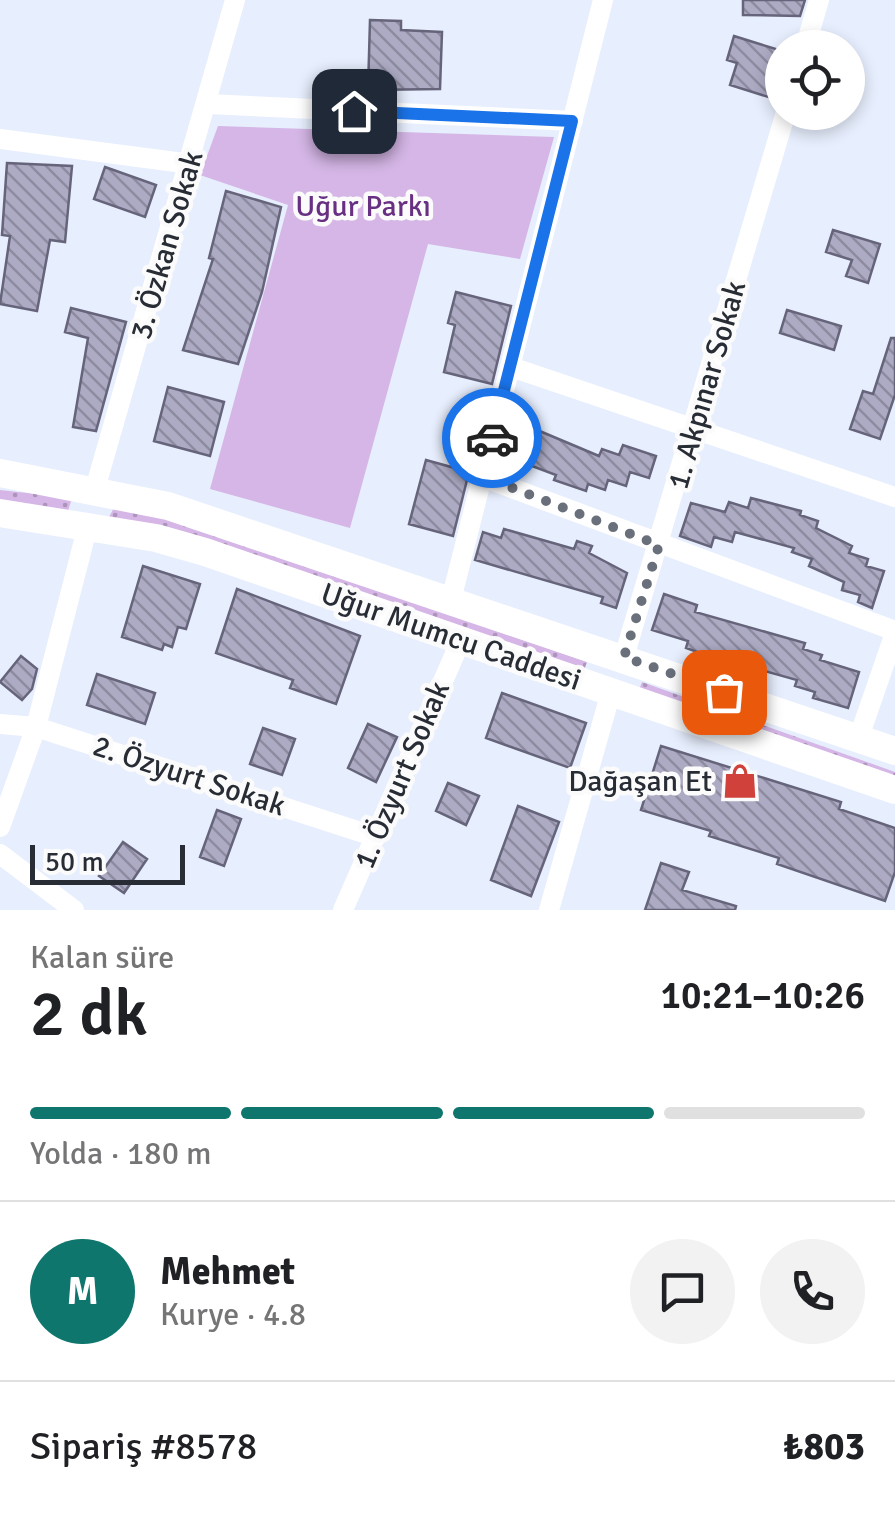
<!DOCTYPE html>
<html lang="tr">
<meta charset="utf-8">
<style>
:root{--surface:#fff;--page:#f2f2f2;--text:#202124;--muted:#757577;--line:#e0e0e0;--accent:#0f766e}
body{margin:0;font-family:Signika,sans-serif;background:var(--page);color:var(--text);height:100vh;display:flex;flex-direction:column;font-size:38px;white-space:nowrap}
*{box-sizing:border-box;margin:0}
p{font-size:32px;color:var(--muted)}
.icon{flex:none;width:55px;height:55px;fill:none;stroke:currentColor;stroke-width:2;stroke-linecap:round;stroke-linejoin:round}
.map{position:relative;height:910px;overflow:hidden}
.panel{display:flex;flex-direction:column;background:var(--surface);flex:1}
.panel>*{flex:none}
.controls{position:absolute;left:765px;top:30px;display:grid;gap:20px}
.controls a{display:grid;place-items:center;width:100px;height:100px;border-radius:50%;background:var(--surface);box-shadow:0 5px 15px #0003;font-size:50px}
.scale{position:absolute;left:30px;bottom:25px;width:155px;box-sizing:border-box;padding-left:10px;border:5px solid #272c35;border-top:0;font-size:28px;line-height:35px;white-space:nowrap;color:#272c35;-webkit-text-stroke:8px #fbfbfb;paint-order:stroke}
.pin{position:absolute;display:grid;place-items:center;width:85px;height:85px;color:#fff;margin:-42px;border-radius:20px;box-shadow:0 5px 15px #0006}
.courier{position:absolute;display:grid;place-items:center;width:100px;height:100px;margin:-50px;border:8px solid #1a73e8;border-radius:50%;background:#fff;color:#222;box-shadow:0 2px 12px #0007}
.headline em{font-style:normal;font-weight:600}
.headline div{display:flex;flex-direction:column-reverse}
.headline{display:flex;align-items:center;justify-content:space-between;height:170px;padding:0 30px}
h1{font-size:65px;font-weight:600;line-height:75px}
.bar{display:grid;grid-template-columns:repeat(4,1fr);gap:15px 10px;align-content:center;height:120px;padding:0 30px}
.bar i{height:12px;border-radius:8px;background:var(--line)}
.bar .selected{background:var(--accent)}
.bar p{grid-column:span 4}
.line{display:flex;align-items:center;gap:25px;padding:0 30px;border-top:2px solid var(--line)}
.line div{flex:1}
.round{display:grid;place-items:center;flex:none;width:105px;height:105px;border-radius:52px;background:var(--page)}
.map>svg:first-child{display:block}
</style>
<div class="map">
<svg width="895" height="910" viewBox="0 0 895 910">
<defs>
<pattern id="grass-dots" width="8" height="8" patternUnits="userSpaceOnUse" patternTransform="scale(2.5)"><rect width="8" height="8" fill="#d5b6e6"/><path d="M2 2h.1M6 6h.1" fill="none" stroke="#ad94bb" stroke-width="1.8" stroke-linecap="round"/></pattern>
<pattern id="building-back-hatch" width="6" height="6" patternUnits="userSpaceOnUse" patternTransform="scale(2.5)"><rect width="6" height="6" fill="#adabc4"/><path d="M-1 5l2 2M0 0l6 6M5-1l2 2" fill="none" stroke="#8d8ba0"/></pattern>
</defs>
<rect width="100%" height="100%" fill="#e7eefd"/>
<path fill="url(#grass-dots)" d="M0,490l72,8 -4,13 -68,-9z
M115,506l52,11 420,145 -4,11 -396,-136 -78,-20z
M642,682l253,90v9l-256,-91z"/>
<path fill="#d5b6e6" d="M218,126l336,11 -34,122 -92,-15 -78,284 -140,-39 78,-284 -88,-30z"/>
<path fill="url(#building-back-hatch)" stroke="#66647b" stroke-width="2.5" d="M743,0h62l-5,16 -57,-1z
M370,20l31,1v9l41,2 -2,57 -72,1z
M734,36l48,15v24l-7,24 -45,-14 7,-22 -10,-3z
M7,163l65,3 -7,76 -15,-2 -13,71 -37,-7 10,-68 -8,-1z
M105,167l51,18 -11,32 -51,-18z
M226,191l55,16 -19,85 -24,72 -55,-14 30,-91 -4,-1z
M833,230l47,14 -12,39 -22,-7 6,-16 -26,-8z
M456,292l55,14 -19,78 -48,-12 11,-47 -7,-2z
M71,308l55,14 -30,109 -23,-4 15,-89 -23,-6z
M787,310l54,16 -7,24 -54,-17z
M891,338h4v57l-15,44 -30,-10 13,-38 10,3z
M168,387l56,15 -14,54 -56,-15z
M511,419l88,37 3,-7 17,6 4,-10 33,11 -7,22 -19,-6 -4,14 -18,-6 -3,10 -17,-6 -2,7 -32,-11 2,-5 -40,-15 3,-10 -15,-4z
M426,460l43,12 -16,64 -44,-12z
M751,498l50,13 -1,4 18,6 -2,7 36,18 -3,7 19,6 -2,7 18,5 -12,37 -14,-6 2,-7 -18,-5 2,-8 -35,-16 3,-7 -20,-7 2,-4 -59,-16 -3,10 -18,-5 -3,10 -31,-11 11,-33 34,9 4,-10 19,6z
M504,529l70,20 3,-8 15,5 -3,7 38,20 -11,35 -15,-5 2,-6 -128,-37 8,-28 18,6z
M143,566l57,18 -14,45 -8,-2 -6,20 -8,-3 -2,6 -40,-13z
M237,589l123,47 -24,68 -46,-16 3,-8 -77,-27z
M664,594l33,11 -2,7 110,31 -2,6 19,6 -2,5 39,12 -11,36 -35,-10 2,-6 -20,-6 2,-6 -79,-22 -2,6 -14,-4 1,-6 -17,-6 2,-7 -36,-11z
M21,656l16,13 -5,20 -10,11 -22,-18z
M97,674l58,19 -10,31 -58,-19z
M502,693l84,30 -16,45 -84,-30z
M368,724l29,13 -21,45 -28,-14z
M263,728l32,11 -13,36 -32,-11z
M661,746l180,56 -2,7 56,19v44l-10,29 -108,-37 2,-6 -70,-22 2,-5 -70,-21z
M448,783l31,13 -13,29 -30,-14z
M518,806l41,16 -28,74 -40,-16z
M217,810l24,9 -17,47 -24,-9z
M123,842l24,17 -23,34 -25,-17z
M661,863l28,9 -7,18 54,16 -1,4h-90z"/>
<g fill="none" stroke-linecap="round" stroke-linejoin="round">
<path stroke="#fff" stroke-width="20" d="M805,48l14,-48
M208,104l365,17
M0,139l191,25
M511,367l384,130
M482,477l413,154
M95,489l140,-489
M451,600l152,-600
M624,657l162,-545
M0,724l36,3 340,110
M859,737l36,-104
M0,827l36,-100 52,-202
M0,854l74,56
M343,910l118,-270
M549,910l62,-218"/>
<path stroke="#fff" stroke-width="28" d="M0,473l168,33 727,245
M0,513l156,25 49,14 690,238"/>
</g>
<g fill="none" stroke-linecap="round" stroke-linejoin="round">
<path stroke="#6a707b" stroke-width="10" stroke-dasharray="0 18" d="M492,438l-10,38 177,69 -35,112 100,35"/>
<path stroke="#1a73e8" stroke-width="12" d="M354,111l218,10 -80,317"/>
</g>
<defs>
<symbol id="shop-bare" viewBox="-9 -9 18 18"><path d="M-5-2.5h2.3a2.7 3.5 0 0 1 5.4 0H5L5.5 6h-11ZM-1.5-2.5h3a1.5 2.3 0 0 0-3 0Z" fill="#d0413b" stroke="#fbfbfb" stroke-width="2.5" paint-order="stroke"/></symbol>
</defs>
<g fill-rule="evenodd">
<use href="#shop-bare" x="715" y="756" width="50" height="50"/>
</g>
<g text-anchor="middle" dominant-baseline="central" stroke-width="9" stroke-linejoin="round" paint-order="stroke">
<g font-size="30" fill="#683083" stroke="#fbfbfb">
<text x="363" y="206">Uğur Parkı</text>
</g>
<g font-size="30" fill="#272c35" stroke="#fbfbfb">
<text transform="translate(167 245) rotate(-74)">3. Özkan Sokak</text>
<text transform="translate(707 385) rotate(-74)">1. Akpınar Sokak</text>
<text transform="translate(451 637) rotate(19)">Uğur Mumcu Caddesi</text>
<text transform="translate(402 775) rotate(-67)">1. Özyurt Sokak</text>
<text transform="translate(189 776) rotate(18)">2. Özyurt Sokak</text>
</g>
<g font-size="30" fill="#272c35" stroke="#fbfbfb" text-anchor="end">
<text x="712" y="781">Dağaşan Et</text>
</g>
</g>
</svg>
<div class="controls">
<a><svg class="icon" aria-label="locate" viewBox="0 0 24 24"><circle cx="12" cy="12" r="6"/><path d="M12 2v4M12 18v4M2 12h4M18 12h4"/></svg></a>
</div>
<div class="scale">50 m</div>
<div class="pin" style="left:724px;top:692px;background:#ea580c"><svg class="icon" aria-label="bag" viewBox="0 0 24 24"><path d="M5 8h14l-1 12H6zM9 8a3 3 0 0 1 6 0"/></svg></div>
<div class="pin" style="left:354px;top:111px;background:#1f2937"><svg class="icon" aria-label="home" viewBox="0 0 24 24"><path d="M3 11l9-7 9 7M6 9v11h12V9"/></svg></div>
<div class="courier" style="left:492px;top:438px"><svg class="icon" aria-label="car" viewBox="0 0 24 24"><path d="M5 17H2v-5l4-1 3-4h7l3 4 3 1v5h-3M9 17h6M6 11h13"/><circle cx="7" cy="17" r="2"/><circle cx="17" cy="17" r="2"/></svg></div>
</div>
<section class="panel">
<div class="headline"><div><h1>2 dk</h1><p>Kalan süre</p></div><em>10:21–10:26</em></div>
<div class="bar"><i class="selected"></i><i class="selected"></i><i class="selected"></i><i></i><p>Yolda · 180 m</p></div>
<div class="line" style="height:180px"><b class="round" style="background:var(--accent);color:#fff">M</b><div><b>Mehmet</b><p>Kurye · 4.8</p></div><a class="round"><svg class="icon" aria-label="chat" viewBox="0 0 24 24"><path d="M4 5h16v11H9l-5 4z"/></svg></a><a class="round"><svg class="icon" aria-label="phone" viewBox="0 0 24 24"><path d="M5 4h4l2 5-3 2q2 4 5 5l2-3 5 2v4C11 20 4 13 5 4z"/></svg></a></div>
<div class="line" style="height:130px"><div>Sipariş #8578</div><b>₺803</b></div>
</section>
